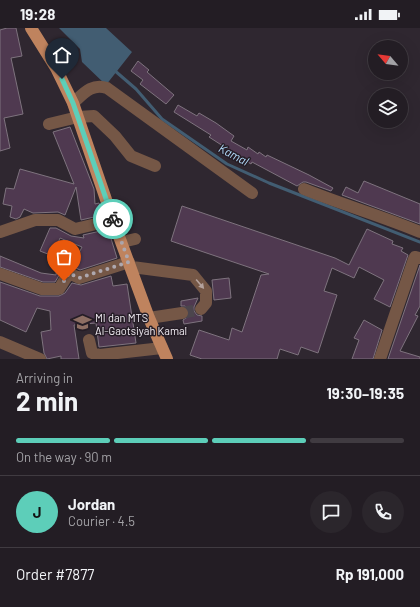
<!DOCTYPE html>
<meta charset="utf-8">
<style>
:root{--surface:#231d24;--page:#2b262c;--text:#f1f3f6;--muted:#a3a2a6;--line:#403b41;--accent:#5dceb9}
body{margin:0;font-family:Barlow,sans-serif;background:var(--page);color:var(--text);height:100vh;display:flex;flex-direction:column;font-size:15px;white-space:nowrap}
*{box-sizing:border-box;margin:0}
p{font-size:13px;color:var(--muted)}
.icon{flex:none;width:22px;height:22px;fill:none;stroke:currentColor;stroke-width:2;stroke-linecap:round;stroke-linejoin:round}
.map{position:relative;height:331px;overflow:hidden}
.details{display:flex;flex-direction:column;background:var(--surface);flex:1}
.details>*{flex:none}
.needle{width:26px;rotate:299deg}
.tools{position:absolute;left:368px;top:12px;display:grid;gap:8px}
.tools a{display:grid;place-items:center;width:40px;height:40px;border-radius:50%;background:var(--surface);box-shadow:0 4px 16px #0002,0 0 0 1px var(--line);font-size:20px}
.pin{position:absolute;display:grid;place-items:center;width:34px;height:34px;color:#fff;margin:-41px -17px;border-radius:50% 50% 50% 0;rotate:-45deg;box-shadow:0 0 4px #0007}
.pin .icon{rotate:45deg}
.courier{position:absolute;display:grid;place-items:center;width:40px;height:40px;margin:-20px;border:3px solid #5dceb9;border-radius:50%;background:#fff;color:#222;box-shadow:0 1px 5px #0007}
.overview em{font-style:normal;font-weight:700}
.overview div{display:flex;flex-direction:column-reverse}
.overview{display:flex;align-items:center;justify-content:space-between;height:68px;padding:0 16px}
h1{font-size:26px;font-weight:700;line-height:30px}
.bar{display:grid;grid-template-columns:repeat(4,1fr);gap:6px 4px;align-content:center;height:48px;padding:0 16px}
.bar i{height:5px;border-radius:3px;background:var(--line)}
.bar .current{background:var(--accent)}
.bar p{grid-column:span 4}
.line{display:flex;align-items:center;gap:10px;padding:0 16px;border-top:1px solid var(--line)}
.line div{flex:1}
.round{display:grid;place-items:center;flex:none;width:42px;height:42px;border-radius:21px;background:var(--page)}
.status{display:flex;justify-content:space-between;align-items:center;height:28px;padding:0 20px;background:var(--surface);direction:ltr}
.status svg{height:11px;fill:currentColor}
.map>svg:first-child{display:block}
</style>
<div class="status"><b>19:28</b><svg viewBox="0 0 49 12"><path d="M0 12V9h3v3zM5 12V6h3v6zM10 12V3h3v9zM15 12V0h3v12zM26 1h20v11H26zM47 4h2v5h-2z"/></svg></div>
<div class="map">
<svg width="420" height="331" viewBox="0 0 420 331">
<rect width="100%" height="100%" fill="#2f2730"/>
<path fill="#425d72" d="M59,0h47l26,24 -26,33 -24,-23 -2,-13z"/>
<g fill="none" stroke-linecap="round" stroke-linejoin="round">
<path stroke="#425d72" stroke-width="3" d="M114,42l22,19 26,30 65,45 42,19 151,59"/>
</g>
<path fill="#4f3950" stroke="#7e737e" d="M7,0h9l6,28 -11,2 12,56 -19,4 6,30 -10,3v-121z
M138,33l11,9 -2,2 27,23 -8,9 -26,-20 3,-4 -12,-9z
M178,77l19,11 2,-3 17,10 18,13 -3,5 16,9 1,-3 10,7 1,-2 7,5 1,-2 42,20 24,13 -2,3 -25,-9h-3l-6,4 -45,-24 -1,2 -42,-27 2,-2 -37,-23z
M70,99l24,62 1,15 4,-1 4,12 -22,5 -5,-33 -11,28 -7,-3 -25,1 -9,-4 -4,8 -4,2 -6,-2 2,-11 -9,-2 3,-16 8,1 6,-20 54,15 -21,-52z
M364,153l56,23v20l-78,-29 4,-8 12,6z
M182,178l153,52 14,7 18,-36 26,12 -1,3 11,4 -2,3 7,4 -18,52 -16,-8 10,-19 -25,-13 -5,11 -22,-10 -8,23 13,4 -19,58 -17,-6 -3,8 -18,-6 -3,10h-75l-12,-4 9,-25 30,10 3,-12 10,4 19,-57 8,-1 -98,-33z
M50,200h6l15,8 13,2 -1,-3 22,-5v3l4,-1 8,26 -37,12 -8,-4 10,-19 -22,-9 -7,18 -13,-5z
M0,228l41,17 15,2 1,-9 7,1 -9,15h-12l-43,-15z
M420,237v41l-5,9 3,1 -18,35 20,6v2h-32z
M111,248l2,10 14,-2 9,59 -37,4 -3,-24 -22,2 5,34h-18v-3l-14,3 -3,-6 -3,-21 10,-2 -1,-19 -13,-3 -11,24 -26,-12v-38l40,14h19l6,-3 7,-10 9,2z
M229,250l2,20 -17,2 -2,-20z
M198,270l-4,9v4l3,4 5,1v5l-18,3 -1,-4 6,-4v-4l-4,-6h-4v-5z
M364,292l18,10 -9,29h-21l7,-19 -5,-2z"/>
<g fill="none" stroke-linecap="round" stroke-linejoin="round">
<path stroke="#4c454d" stroke-width="12" stroke-dasharray="12 6" stroke-linecap="butt" d="M182,285l19,-4"/>
<path stroke="#755746" stroke-width="12" d="M73,75c11,-10 19,-20 34,-15l145,105
M49,96l29,-7 16,-1 21,20 16,20 24,10
M304,161c39,16 78,27 116,43
M0,204l35,-12h23l17,9 38,-9
M122,214l13,-3
M132,239l61,8 13,16v12l-5,6
M0,246l42,15h17l10,-16 10,5 50,-16
M149,290l33,-5
M89,312l3,13 8,2 62,-7
M0,314l40,17
M380,331l34,-100 1,-2 5,1"/>
<path stroke="#bf835e" stroke-width="12" d="M31,0l25,40 17,35 40,117 36,98 18,41"/>
</g>
<defs><path id="oneway-solid" d="M-6-.8H1V-3.2L6.5 0L1 3.2V.8H-6Z"/></defs>
<use fill="#b4a29d" href="#oneway-solid" transform="translate(200 256) rotate(50)"/>
<g fill="none" stroke-linecap="round" stroke-linejoin="round">
<path stroke="#aea8af" stroke-width="4" stroke-dasharray="0 7.2" d="M64,253l5,-8 10,5 50,-16 -16,-43"/>
<path stroke="#5dceb9" stroke-width="5" d="M62,51l11,24 40,116"/>
</g>
<defs>
<symbol id="school-bare" viewBox="-9 -9 18 18"><path d="M0-5L7-2L0 1L-7-2ZM-4 1L0 2.5L4 1V4Q0 6-4 4Z" fill="#8d6e63" stroke="#251d26" stroke-width="2.5" paint-order="stroke"/></symbol>
</defs>
<g fill-rule="evenodd">
<use href="#school-bare" x="70" y="282" width="25" height="25"/>
</g>
<g text-anchor="middle" dominant-baseline="central" stroke-width="3" stroke-linejoin="round" paint-order="stroke">
<g font-size="11" fill="#f3eef4" stroke="#251d26" text-anchor="start">
<text x="95" y="289">MI dan MTS<tspan x="95" dy="13">Al-Gaotsiyah Kamal</tspan></text>
</g>
<g font-size="12" font-style="italic" fill="#b4ddfd" stroke="#251d26">
<text transform="translate(234 126) rotate(28)">Kamal</text>
</g>
</g>
</svg>
<div class="tools">
<a><svg class="needle" viewBox="-14 -14 28 28"><path d="M0-13l5 13h-10z" fill="#e53935"/><path d="M0 13l5-13h-10z" fill="#a3a2a6"/></svg></a>
<a><svg class="icon" aria-label="layers" viewBox="0 0 24 24"><path d="M12 4l9 5-9 5-9-5zM3 14l9 5 9-5"/></svg></a>
</div>
<div class="pin" style="left:64px;top:253px;background:#ea580c"><svg class="icon" aria-label="bag" viewBox="0 0 24 24"><path d="M5 8h14l-1 12H6zM9 8a3 3 0 0 1 6 0"/></svg></div>
<div class="pin" style="left:62px;top:51px;background:#1f2937"><svg class="icon" aria-label="home" viewBox="0 0 24 24"><path d="M3 11l9-7 9 7M6 9v11h12V9"/></svg></div>
<div class="courier" style="left:113px;top:191px"><svg class="icon" aria-label="bike" viewBox="0 0 24 24"><circle cx="6" cy="16" r="4"/><circle cx="18" cy="16" r="4"/><path d="M6 16l4-8h5l3 8M10 8l3 8H6M13 5h3"/></svg></div>
</div>
<section class="details">
<div class="overview"><div><h1>2 min</h1><p>Arriving in</p></div><em>19:30–19:35</em></div>
<div class="bar"><i class="current"></i><i class="current"></i><i class="current"></i><i></i><p>On the way · 90 m</p></div>
<div class="line" style="height:72px"><b class="round" style="background:var(--accent);color:#111">J</b><div><b>Jordan</b><p>Courier · 4.5</p></div><a class="round"><svg class="icon" aria-label="chat" viewBox="0 0 24 24"><path d="M4 5h16v11H9l-5 4z"/></svg></a><a class="round"><svg class="icon" aria-label="phone" viewBox="0 0 24 24"><path d="M5 4h4l2 5-3 2q2 4 5 5l2-3 5 2v4C11 20 4 13 5 4z"/></svg></a></div>
<div class="line" style="height:52px"><div>Order #7877</div><b>Rp 191,000</b></div>
</section>
